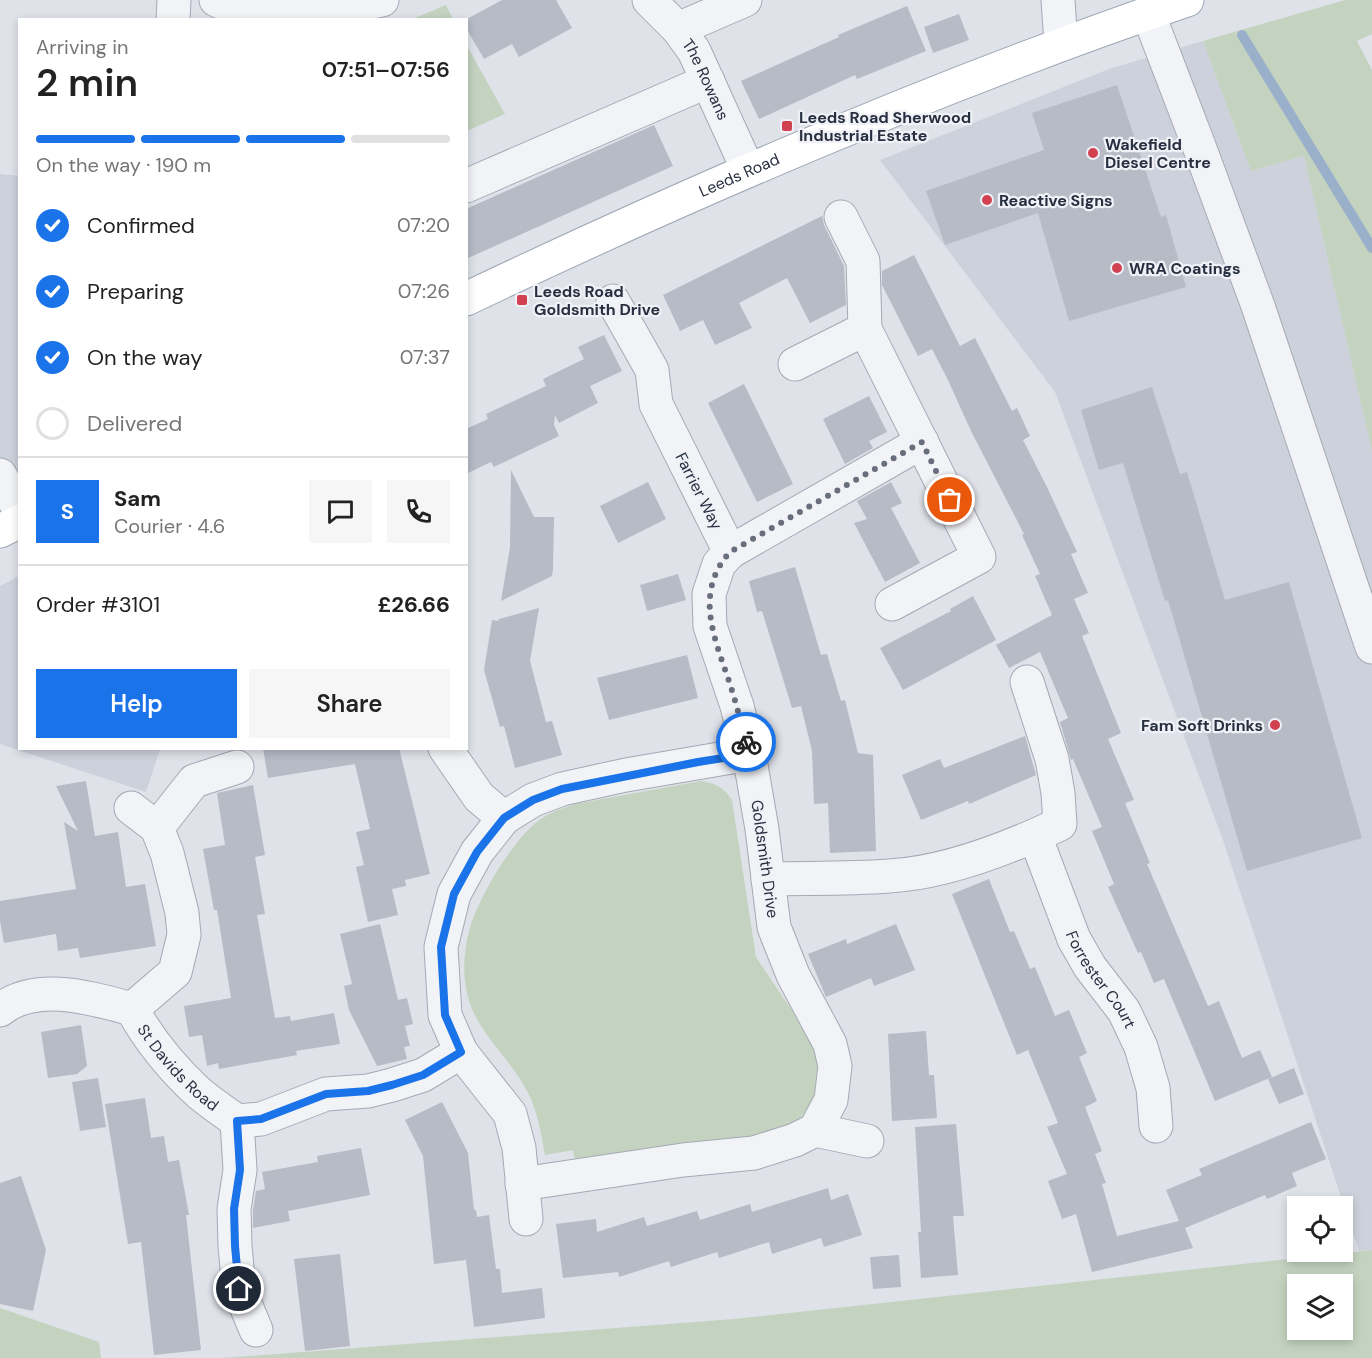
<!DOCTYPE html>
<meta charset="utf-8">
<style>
:root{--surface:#fff;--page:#f6f6f6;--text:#222;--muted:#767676;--line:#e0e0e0;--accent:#1a73e8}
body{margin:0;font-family:"DM Sans",sans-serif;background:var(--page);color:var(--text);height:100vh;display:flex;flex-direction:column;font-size:22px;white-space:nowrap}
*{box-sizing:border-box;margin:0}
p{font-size:20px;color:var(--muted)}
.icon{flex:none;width:33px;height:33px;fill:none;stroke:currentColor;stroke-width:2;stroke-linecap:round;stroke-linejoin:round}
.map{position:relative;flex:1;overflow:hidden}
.side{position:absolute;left:18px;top:18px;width:450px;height:732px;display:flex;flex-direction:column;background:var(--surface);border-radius:0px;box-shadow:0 3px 9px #0003}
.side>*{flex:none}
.fabs{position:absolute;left:1287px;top:1196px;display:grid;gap:12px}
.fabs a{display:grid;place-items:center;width:66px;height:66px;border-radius:0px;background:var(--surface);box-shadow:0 3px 9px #0003;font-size:30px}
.pin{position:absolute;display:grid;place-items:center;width:51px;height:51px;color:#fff;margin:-26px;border:3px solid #fff;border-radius:50%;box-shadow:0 2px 6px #0007}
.courier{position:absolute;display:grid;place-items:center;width:60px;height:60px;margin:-30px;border:4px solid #1a73e8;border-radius:50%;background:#fff;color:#222;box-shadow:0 2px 8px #0007}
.summary em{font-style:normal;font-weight:600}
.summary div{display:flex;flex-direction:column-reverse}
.summary{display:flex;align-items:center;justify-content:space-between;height:102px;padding:0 18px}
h1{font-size:39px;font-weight:600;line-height:45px}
.bar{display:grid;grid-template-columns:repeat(4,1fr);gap:9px 6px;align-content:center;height:72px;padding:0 18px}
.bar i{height:8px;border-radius:4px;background:var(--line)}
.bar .on{background:var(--accent)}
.bar p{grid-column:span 4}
.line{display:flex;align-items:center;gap:15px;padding:0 18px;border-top:2px solid var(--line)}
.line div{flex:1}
.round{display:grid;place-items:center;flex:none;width:63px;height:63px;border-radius:0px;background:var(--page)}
ol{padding:0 18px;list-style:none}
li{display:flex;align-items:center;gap:18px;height:66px}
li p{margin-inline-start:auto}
li .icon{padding:6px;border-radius:50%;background:var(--accent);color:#fff;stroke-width:4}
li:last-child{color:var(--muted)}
li i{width:33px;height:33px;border:3px solid var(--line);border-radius:50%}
.primary-button{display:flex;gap:12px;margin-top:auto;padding:12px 18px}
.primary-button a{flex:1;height:69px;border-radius:0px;background:var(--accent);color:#fff;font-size:24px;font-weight:600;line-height:69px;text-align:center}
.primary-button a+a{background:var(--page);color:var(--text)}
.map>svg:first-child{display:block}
</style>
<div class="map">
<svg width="1372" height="1358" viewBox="0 0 1372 1358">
<rect width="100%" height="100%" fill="#dfe2e9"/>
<path fill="#cdd1db" d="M1203,41l48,130 53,-15 68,295v799l-13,1 -136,-411 -168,-448 -175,-232 229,-91z
M0,174l20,2 -1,299 -19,10z
M19,576l1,172 140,1 -14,43 -146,-48v-158z"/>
<path fill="#c4d3c0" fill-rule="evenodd" d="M1345,0h27v34l-15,7 15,29v381l-68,-295 -53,15 -48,-130z
M446,5l7,14h-41l3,-1z
M466,44l39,70 -38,17h-1z
M701,781c15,2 23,7 31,19l24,157 53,79 9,16 3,19 -2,18 -8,16 -12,14 -17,9 -28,8 -179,23 -2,-9 -28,5c-4,-21 -7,-43 -17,-62 -16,-33 -47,-56 -59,-92 -7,-23 -6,-50 1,-73 9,-31 42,-87 68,-107 11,-8 24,-13 37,-17z
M1372,1250v108h-1149l511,-39zM1298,1284h44v45h-44z
M0,1308l99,34 2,16h-101z"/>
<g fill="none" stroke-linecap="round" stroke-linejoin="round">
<path stroke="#99afca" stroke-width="10" d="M1242,35l130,213"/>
</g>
<path fill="#b6bbc6" d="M502,0h54l16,28 -53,29 -7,-13 -28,15 -18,-31 -1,-8z
M907,6l19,45 -69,28 -2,-4 -96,44 -18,-38 98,-44 -1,-2z
M959,14l10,26 -36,13 -9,-26z
M1117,85l44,132 5,-2 20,72 -117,34 -31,-108 -93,32 -19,-54 118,-41 -12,-37z
M654,125l19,41 -207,93v-50z
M822,216l2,9 20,41 2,39 -36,18 -23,-45 -48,25 13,25 -37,17 -12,-25 -23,11 -17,-36z
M914,255l46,91 15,-8 37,73 5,-3 13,28 -7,4 24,47 30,65 -6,2 17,39 -14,6 15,34 -7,3 39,97 -13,6 26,61 -9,3 25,60 -3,1 61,142 11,-5 23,57 18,-8 12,27 -57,24 -51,-122 -10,4 -13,-31 -3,1 -30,-66 6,-3 -22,-53 10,-4 -29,-68 -2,1 -11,-38 8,-4 -28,-66 -31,16 -13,-23 56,-30 -17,-39 5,-2 -18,-39 2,-1 -53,-103 -24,-53 -15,-29 -14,7 -36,-71v-14z
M604,335l18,36 -32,15 8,17 -39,20 -4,-8 -1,10 5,11 -65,31 -3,-5 -25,12v-45l22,-10 -2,-5 60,-28 -3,-7 41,-20 -6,-12z
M744,384l49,100 -36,18 -49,-99z
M1152,387l28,87 7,-2 38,128 64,-18 73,256 -115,33 -79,-271 -3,1 -42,-138 -24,7 -18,-60z
M869,396l18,36 -18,9 4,7 -28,16 -22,-45z
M511,470l23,47h20l-1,52 -1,7 -51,25 9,-54z
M648,482l18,37 -48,24 -18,-37z
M891,482l11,21 -11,5 29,55 -35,19 -31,-59 13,-4 -10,-18z
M795,567l26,88 6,-1 14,47 4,-1 13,53 15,2 3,96 -46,2 -2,-50 -14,1 -2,-53 -11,-45 -9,2 -30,-97 -5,1 -8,-31z
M678,574l8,26 -39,11 -7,-26z
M973,596l23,44 -93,50 -23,-42 71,-37 -1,-2z
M539,608l-9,53 16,61 6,-1 10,34 -47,13 -11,-42 -4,1 -16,-57 8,-50 6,1 1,-2z
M687,655l11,43 -89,22 -12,-42z
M1025,736l11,39 -67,29 -1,-3 -47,19 -19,-45 38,-16 4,9z
M263,748h136l31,126 -25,6 1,6 -14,3 6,26 -30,7 -12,-55 8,-2 -8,-33 14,-3 -15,-65 -87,14z
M86,781l9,55 23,-4 8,55 19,-3 11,62 -76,12 -2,-10 -20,3 -2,-17 -52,9 -4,-22v-20l76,-12 -12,-67 14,9 -22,-45z
M253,785l12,70 -10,2 10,57 -8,1 18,103 15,-2 1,5 43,-8 6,31 -44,7 1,4 -78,14 -1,-6 -11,3 -5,-31 -13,2 -5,-31 47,-8 -14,-88h-3l-11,-61 22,-4 -8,-52z
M989,879l21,53 4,-1 16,38 5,-2 20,49 14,-6 18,43 -8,4 18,44 -12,6 17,44 -7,3 11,29 -4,1 15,52 62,-15 -13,-31 36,-15 -3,-6 112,-47 15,37 -34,14 5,13 -30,13 -2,-4 -80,33 8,20 -101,24 -16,-58 -14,5 -14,-38 19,-7 -20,-47 11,-4 -30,-73 -11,5 -65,-161z
M380,924l18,76 9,-2 6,26 -8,2 5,20 -6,1 3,12 -30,7 -28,-56 -5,-24 8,-2 -12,-50z
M896,924l19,46 -41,16 -3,-8 -45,19 -18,-43 38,-15 1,5z
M81,1025l6,41 -10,8 -29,4 -7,-46z
M926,1031l3,44h5l3,43 -45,3 -4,-87z
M1294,1068l10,26 -25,10 -11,-25z
M98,1078l8,49 -26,4 -8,-49z
M145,1098l6,40 13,-2 4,26 11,-2 10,55h-3l15,135 -47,5 -13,-113 -13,2 -23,-140z
M442,1102l26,51 6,57h2l1,7 12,-2 7,54h4l2,24 40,-5 3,30 -71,9 -8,-67 -32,4 -11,-108 -18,-36z
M956,1124l8,92h-11l5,59 -37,3 -3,-46h3l-6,-105z
M361,1148l9,47 -82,16 2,10 -37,7v-18l3,-19 9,-2 -3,-17 56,-10 -1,-6z
M21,1176l25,74 -13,61 -33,-7v-121z
M828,1188l3,12 17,-6 14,41 -38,12 -3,-9 -49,16 -3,-12 -50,16 -2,-6 -46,15 -2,-6 -50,16 -1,-5 -55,6 -7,-54 40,-5 1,13 47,-15 3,9 50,-15 3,9 50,-16 2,8z
M340,1254l10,92 -45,5 -11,-92z
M899,1255l2,32 -28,2 -3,-32z"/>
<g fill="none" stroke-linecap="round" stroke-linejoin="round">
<defs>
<g id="minor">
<path d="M216,0c44,21 119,11 166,0"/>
<path id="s1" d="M649,0l29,29 16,22 54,119"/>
<path d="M1058,0l3,44"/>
<path d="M1148,13l51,133 59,160 114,341"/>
<path d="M173,20l1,-20"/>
<path d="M678,29l67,-29"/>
<path d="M466,186l242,-105"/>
<path d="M865,329l114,228 -87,47"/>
<path d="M795,364l70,-35 -2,-68 -22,-44"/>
<path d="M0,475l20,36"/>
<path d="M730,552l192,-110"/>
<path d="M445,748l34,49 25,21"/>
<path d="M131,808l26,20"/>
<path id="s2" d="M1035,836l39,103 16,28 34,44 17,36 12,41 3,38"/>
<path d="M768,879c40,-1 81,0 121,-3 57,-3 120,-28 171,-52l-2,-31 -6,-34 -25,-77"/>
<path d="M132,1009l43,-37 9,-37 -2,-22 -15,-60 -10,-25 37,-47 43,-14"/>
<path id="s3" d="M0,1010c36,-29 91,-12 132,-1 17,31 41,60 67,84 12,10 25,19 38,28l24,-2 65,-25 42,-3 24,-6 31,-10 38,-23"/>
<path d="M237,1121l3,49 -6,39 1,37 4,43 17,41"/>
<path d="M815,1130l52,11"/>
<path d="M522,1184l161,-24 71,-7 41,-13 20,-10 16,-30 4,-34 -5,-22 -37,-69 -19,-48 -12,-98 -13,-75 -12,-48 -27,-80 -1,-32 10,-30 11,-12 -74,-148 -4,-34 -39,-69"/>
<path d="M526,1219l-7,-71 -9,-34 -49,-62 -16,-37 -4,-68 13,-53 23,-42 27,-34 29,-18 29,-11 64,-14 123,-21"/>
</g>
<g id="major">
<path id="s4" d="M466,299c235,-112 475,-215 721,-299"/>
<path d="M0,531l20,-10"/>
</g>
</defs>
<use href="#minor" stroke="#a4a9b3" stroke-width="35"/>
<use href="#major" stroke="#9ea6b5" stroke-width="35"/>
<use href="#minor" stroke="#f2f3f7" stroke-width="33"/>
<use href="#major" stroke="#fff" stroke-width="33"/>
</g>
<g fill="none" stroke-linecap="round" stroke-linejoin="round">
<path stroke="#686e7b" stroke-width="6" stroke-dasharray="0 10.8" d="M746,742c-5,-20 -10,-39 -16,-58 -15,-45 -37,-91 0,-132l192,-110 28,58"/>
<path stroke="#1a73e8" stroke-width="8" d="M239,1289l-4,-43 -1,-37 6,-39 -3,-49 24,-2 65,-25 42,-3 24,-6 31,-10 38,-23 -16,-37 -4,-68 13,-53 23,-42 27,-34 29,-18 29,-11 136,-27 51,-8 -3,-12"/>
</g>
<g fill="#d14150" stroke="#eff1f6" stroke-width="2">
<rect x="781" y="120" width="12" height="12" rx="3"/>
<circle cx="1093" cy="153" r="6"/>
<circle cx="987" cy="200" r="6"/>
<circle cx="1117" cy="268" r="6"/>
<rect x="516" y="294" width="12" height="12" rx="3"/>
<circle cx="1275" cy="725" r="6"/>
</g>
<g text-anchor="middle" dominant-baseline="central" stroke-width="4.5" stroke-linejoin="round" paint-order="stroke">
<g font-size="16" fill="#282f40" stroke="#eff1f6">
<text stroke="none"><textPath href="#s1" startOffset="99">The Rowans</textPath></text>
<text stroke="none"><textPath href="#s4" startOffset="300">Leeds Road</textPath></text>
<text transform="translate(699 491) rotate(63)">Farrier Way</text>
<text transform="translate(765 859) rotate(82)">Goldsmith Drive</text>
<text stroke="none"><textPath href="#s2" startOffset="159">Forrester Court</textPath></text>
<text stroke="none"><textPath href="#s3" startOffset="212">St Davids Road</textPath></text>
</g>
<g font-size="16" font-weight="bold" fill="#282f40" stroke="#eff1f6" text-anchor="start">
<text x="799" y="117">Leeds Road Sherwood<tspan x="799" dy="18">Industrial Estate</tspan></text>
<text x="1105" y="144">Wakefield<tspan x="1105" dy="18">Diesel Centre</tspan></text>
<text x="999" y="200">Reactive Signs</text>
<text x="1129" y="268">WRA Coatings</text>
<text x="534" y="291">Leeds Road<tspan x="534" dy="18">Goldsmith Drive</tspan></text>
<text x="1263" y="725" text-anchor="end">Fam Soft Drinks</text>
</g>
</g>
</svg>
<div class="fabs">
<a><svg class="icon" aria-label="locate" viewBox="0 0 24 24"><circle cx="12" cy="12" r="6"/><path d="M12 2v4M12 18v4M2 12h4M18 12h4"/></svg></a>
<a><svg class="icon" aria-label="layers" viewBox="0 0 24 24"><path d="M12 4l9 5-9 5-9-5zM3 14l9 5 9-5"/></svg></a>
</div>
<div class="pin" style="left:950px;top:500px;background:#ea580c"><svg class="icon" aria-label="bag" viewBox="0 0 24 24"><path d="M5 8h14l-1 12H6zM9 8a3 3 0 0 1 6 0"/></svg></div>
<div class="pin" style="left:239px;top:1289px;background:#1f2937"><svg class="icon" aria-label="home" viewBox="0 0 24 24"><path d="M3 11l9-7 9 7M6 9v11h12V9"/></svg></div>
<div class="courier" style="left:746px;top:742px"><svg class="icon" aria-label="bike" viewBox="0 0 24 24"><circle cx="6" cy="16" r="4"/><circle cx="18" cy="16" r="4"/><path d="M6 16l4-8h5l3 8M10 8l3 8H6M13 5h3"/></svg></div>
<section class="side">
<div class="summary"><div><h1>2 min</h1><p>Arriving in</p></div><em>07:51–07:56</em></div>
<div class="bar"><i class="on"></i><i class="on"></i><i class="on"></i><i></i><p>On the way · 190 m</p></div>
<ol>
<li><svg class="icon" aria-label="check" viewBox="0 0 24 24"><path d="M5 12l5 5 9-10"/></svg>Confirmed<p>07:20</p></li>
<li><svg class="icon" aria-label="check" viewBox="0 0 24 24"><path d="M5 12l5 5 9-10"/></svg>Preparing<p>07:26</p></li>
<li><svg class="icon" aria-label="check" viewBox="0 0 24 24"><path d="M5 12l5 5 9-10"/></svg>On the way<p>07:37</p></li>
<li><i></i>Delivered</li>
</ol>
<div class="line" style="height:108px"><b class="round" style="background:var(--accent);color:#fff">S</b><div><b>Sam</b><p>Courier · 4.6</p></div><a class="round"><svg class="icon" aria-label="chat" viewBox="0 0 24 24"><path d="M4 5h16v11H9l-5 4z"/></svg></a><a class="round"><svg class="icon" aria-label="phone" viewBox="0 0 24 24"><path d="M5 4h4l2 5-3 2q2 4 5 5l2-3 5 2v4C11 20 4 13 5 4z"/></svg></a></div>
<div class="line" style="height:78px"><div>Order #3101</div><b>£26.66</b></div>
<div class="primary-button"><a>Help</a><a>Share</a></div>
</section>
</div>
